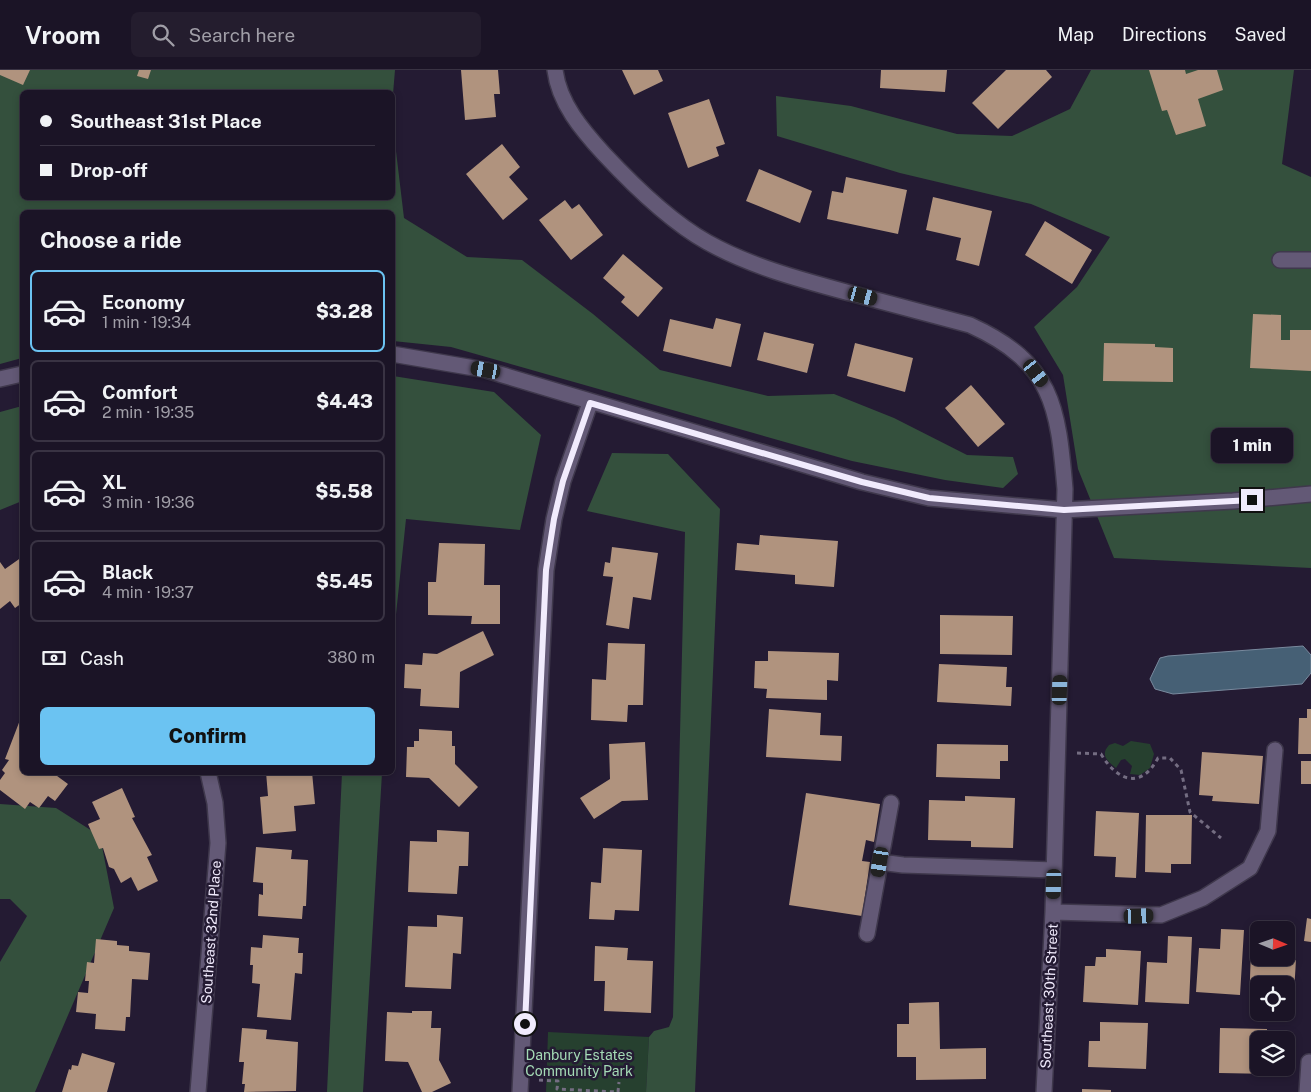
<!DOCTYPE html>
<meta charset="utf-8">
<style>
body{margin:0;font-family:"Public Sans",sans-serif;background:#241d2e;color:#f1f3f6;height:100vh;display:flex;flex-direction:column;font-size:19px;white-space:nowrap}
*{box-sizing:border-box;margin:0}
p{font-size:16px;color:#a09ea7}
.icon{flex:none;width:28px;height:28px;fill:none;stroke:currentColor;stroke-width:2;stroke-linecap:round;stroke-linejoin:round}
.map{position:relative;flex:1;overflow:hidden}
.drawer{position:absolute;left:20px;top:140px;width:375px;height:565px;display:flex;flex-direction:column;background:#1b1426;border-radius:8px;box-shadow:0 2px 8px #0003,0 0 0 1px #393343}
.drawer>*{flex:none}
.banner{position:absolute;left:20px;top:20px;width:375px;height:110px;border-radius:8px;box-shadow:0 2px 8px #0003,0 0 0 1px #393343;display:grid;align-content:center;height:110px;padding:0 20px;background:#1b1426}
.needle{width:32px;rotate:92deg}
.buttons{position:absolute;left:1250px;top:851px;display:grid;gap:10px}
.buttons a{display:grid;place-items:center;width:45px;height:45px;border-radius:8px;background:#1b1426;box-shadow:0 2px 8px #0003,0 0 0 1px #393343;font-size:25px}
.end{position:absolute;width:22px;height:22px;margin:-11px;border:6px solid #f1ebfd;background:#111;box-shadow:0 0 0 2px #111}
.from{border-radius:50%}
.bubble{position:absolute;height:35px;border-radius:8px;background:#1b1426;box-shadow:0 2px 8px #0003,0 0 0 1px #393343;font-size:16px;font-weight:800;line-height:35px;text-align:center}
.car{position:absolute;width:15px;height:30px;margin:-15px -8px;border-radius:6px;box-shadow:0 0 4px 1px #0007;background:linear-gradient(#222 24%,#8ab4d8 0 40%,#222 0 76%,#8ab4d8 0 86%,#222 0)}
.banner b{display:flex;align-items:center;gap:18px;height:48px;font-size:19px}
.banner b+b{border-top:1px solid #393343}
.banner i{width:12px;height:12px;background:#f1f3f6}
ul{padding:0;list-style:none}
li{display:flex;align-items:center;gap:15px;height:82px;margin:0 10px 8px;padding:0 10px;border:2px solid #393343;border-radius:8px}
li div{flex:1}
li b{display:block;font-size:19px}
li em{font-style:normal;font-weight:800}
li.current{border-color:#6bc3f2}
li>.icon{width:45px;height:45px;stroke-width:1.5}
h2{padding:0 20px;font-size:22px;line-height:60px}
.pay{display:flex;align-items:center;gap:12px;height:55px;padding:0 20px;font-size:19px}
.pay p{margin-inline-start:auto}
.cta{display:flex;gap:10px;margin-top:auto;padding:10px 20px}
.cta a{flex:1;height:58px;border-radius:8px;background:#6bc3f2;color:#111;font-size:20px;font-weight:800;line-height:58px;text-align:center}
header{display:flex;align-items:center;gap:30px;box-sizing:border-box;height:70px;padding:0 25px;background:#1b1426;border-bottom:1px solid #393343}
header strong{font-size:24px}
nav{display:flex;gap:28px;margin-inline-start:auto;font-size:18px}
.search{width:350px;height:45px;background:#241d2e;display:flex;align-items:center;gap:12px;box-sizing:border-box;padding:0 18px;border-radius:8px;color:#a09ea7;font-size:19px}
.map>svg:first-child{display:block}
.green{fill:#26402f}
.forest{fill:#34503d}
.water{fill:#466075;stroke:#798a9e}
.building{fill:#b0937e}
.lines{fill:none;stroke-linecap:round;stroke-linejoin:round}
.minor-casing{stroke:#3f384c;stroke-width:18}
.path{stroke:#746d82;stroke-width:3;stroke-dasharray:4 4;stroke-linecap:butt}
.minor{stroke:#635976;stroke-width:15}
.route{stroke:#f1ebfd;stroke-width:6}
.labels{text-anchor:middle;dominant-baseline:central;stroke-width:5;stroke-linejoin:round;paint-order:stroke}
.street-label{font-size:14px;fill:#f1ebfd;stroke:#241b33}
.park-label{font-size:14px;fill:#a4dab5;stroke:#241b33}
</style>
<header>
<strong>Vroom</strong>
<div class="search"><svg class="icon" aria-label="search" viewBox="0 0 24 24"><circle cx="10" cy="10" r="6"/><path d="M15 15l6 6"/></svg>Search here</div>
<nav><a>Map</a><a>Directions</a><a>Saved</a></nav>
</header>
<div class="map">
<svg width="1311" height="1022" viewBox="0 0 1311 1022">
<rect width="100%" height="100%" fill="#241b33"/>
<path class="green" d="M1131,671L1150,674L1154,684L1150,698L1140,705L1130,704L1132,696L1125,689L1121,690L1116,698C1107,691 1100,685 1109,675L1115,673L1123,676Z
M548,962L649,967L646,1022H546Z"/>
<path class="forest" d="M0,0H395L393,24L22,22V128H392L393,56L404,148L467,187L522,190L593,244L660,300L768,326L834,324L894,348L967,385L1013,387L1018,404L1003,418L945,410L852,391L451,277L393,271L392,142H22V288L0,294Z
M1091,0H1294L1282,94L1311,107V498L1114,488L1078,399L1063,305L1034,257L1077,217L1110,167L1031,134L900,103L777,66L776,26L851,36L957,64L1012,66L1070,39Z
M393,306L494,322L541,365L520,460L406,449L393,573Z
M22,336V431L0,440V342Z
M612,383L668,384L720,439L695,1022H646L649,967L654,961L669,957L673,947L685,462L587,441Z
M342,703H382L363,1022H327Z
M0,734L56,738L100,766L114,838L35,1022H0V892L27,846L10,829H0Z"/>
<path class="water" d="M1303,576L1311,585V603L1302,614L1173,624L1155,619L1150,609L1160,588L1168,586Z"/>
<path class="building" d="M0,0H30L23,15L0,5Z
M139,0H151L148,9L137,6Z
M461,0H498L500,24H494L496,47L465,50Z
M622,0H658L663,11L634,25Z
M881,0H947L945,22L880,18Z
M1006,0H1046L1052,7L998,59L972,33Z
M1149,0H1185L1186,4L1198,0H1217L1223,20L1198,29L1206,56L1176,65L1167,40L1162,41Z
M709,29L725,74L716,77L719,86L688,98L668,43Z
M502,74L520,97L509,107L528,129L503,150L466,104Z
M759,99L812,121L800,153L746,131Z
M846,107L907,120L898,164L827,149L832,121L843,123Z
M933,127L992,141L979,196L956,190L961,168L926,160Z
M565,130L572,139L579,134L603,165L571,190L539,150Z
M1045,151L1092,180L1072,214L1025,185Z
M623,184L663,218L638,247L621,232L625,227L603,208Z
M1253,244L1281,245V270H1290V260H1311V301L1250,298Z
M716,248L741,254L731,297L663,281L670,249L713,259Z
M764,262L814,274L807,303L757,290Z
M855,273L913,288L905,322L847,306Z
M1104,273L1155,274V277L1173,278V312L1103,311Z
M971,315L1005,354L978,377L945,338Z
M760,465L838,471L834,517L795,514V505L735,500L737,473L759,475Z
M439,473L485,474L484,515H500V554H471L472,546L428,545V512H436Z
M612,477L658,483L651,530L633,527L629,559L606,555L613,507L603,506L605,492L610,493Z
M22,487V533L15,538L10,531L0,539V492L5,499Z
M940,545L1013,546L1012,585L940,584Z
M483,561L494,585L460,602L459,638L420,636L421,619L404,618L405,594L422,595L423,583L437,584Z
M608,573L645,574L643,635H628L627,652L591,650L592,609L606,610Z
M768,581L839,583L838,611L827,610V630L766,628L767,619L754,618L755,591H768Z
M939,594L1007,597L1006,617H1012L1011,636L937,632Z
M769,639L821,643L820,665L842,666L841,691L766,687Z
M1307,639H1311V684H1298L1299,648H1307Z
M20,650L22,651V702H47L51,705L53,703L68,714L55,731L48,726L39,738L30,732L25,739L0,720V710L5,703L2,700L9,690L5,689Z
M419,659L452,661V676H455V694L478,717L459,737L429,708L406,707L407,677H414V671H419Z
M645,672L648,730L622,731L594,749L580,728L610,709L609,674Z
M937,674L1008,675V691H1000V709L936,707Z
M1202,682L1263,686L1259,734L1212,731L1213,726L1199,725Z
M1301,691H1311V714H1301Z
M266,702H312L315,734L294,736L296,761L263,764L260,727L268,726Z
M122,718L135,747L132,748L152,785L147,787L158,811L138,821L131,807L121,813L114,799L109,797L103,778L99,779L88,754L100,749L92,732Z
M806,723L880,734L874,772L866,770L862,791L870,792L862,846L789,835Z
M965,726L1015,728L1013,778L971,777V771L928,770L929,730L965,731Z
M1096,741L1139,743L1136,808L1115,807L1116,787L1094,786Z
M1146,745H1192L1191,794H1171V803L1145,802Z
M437,760L469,762L468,796H459L457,824L408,822L410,771L437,772Z
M256,777L292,780L291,789L308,790L306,836H303L302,849L258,846L259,824L263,825V813L253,812Z
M603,778L642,780L639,841L615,840L614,850L589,849L591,812L601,813Z
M437,845L463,847L461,884L453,883L451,919L405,917L408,856L437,857Z
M1307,848L1311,849V872L1304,871Z
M1221,859L1244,860L1240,925L1196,922L1199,878L1220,879Z
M263,865L299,868L298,883H303L302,904L295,903L291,950L257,947L260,914L252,913L253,895H250L251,877L262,878Z
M1168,866L1192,867L1189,934L1145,932L1147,892L1167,893Z
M96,869L117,871V875L129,876V881L150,883L148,910L132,909L130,947H126L125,961L95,959L96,944L76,942L78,922L88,923L89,911H85L87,892L94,893Z
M595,876L628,878L627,890L653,891L651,943L604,941L605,911H594Z
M1106,879L1141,881L1138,935L1083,932L1085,896H1095L1096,887H1106Z
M1251,880H1259V888L1296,890L1293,938H1286V915H1259V936H1249Z
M939,932L940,979L986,978V1009L916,1010V987H897V954H909V933Z
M412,941H432L431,958H441L439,990L451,1013L432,1022H422L408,992L385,991L387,942L412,943Z
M1100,952L1148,953L1146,999L1088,997L1089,971H1100Z
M242,958L267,960L266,969L298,972L296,1021L244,1022L245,1014H242L244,992H239Z
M1220,958L1267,959V970H1259V998H1276V1004L1219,1003Z
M82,983L115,993L107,1022H62L69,999L71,1000L72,995L78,996Z
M1082,1019L1111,1020V1022H1082Z"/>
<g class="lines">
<g class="minor-casing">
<path id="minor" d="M555,0C559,33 582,60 604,84C632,114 671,152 707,172C750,196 798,209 846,222C887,233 929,244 970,255C1053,293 1058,336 1065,419L1053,842L1044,1022
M1280,190H1311
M392,284L486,300L862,412L929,428L1064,440L1233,431L1311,424
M0,309L22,304
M880,792L903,795L1054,800
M1053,842L1161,845L1203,828L1250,798L1268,761L1275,680
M867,864L891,733
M198,1022L218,773L215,733L208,702
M520,1022L546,500L554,449L563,411L590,333
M1307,1022L1309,992"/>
</g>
<path class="path" d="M1077,683L1101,684C1117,711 1141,720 1158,688H1170L1181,700L1190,742L1221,768
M539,1010L558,1011L557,1019L617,1022
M618,1022L619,1012"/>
<use href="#minor" class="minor"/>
</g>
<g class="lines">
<path class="route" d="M525,954L546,500L554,449L563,411L590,333L862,412L929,428L1064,440L1252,430"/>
</g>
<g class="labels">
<g class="street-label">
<text transform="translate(211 862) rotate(-86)">Southeast 32nd Place</text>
<text transform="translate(1049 926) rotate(-87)">Southeast 30th Street</text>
</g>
<g class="park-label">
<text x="579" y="985">Danbury Estates<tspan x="579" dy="16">Community Park</tspan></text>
</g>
</g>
</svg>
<div class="buttons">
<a><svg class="needle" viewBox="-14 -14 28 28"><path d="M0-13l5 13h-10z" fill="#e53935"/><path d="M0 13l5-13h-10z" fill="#a09ea7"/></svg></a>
<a><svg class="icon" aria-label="locate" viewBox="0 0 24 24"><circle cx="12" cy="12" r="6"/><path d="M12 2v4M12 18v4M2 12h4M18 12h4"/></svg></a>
<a><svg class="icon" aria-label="layers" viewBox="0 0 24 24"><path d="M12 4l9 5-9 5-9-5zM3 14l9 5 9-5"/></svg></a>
</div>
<i class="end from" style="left:525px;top:954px"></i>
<i class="end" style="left:1252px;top:430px"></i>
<div class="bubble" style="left:1211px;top:358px;width:82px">1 min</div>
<i class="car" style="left:863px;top:226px;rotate:105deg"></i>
<i class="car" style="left:486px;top:300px;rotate:280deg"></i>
<i class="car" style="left:1036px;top:303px;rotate:143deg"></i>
<i class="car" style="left:1060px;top:620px;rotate:2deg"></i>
<i class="car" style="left:880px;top:792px;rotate:190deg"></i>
<i class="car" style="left:1054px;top:814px;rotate:182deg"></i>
<i class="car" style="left:1139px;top:846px;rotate:88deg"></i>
<div class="banner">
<b><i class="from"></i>Southeast 31st Place</b>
<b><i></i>Drop-off</b>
</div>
<section class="drawer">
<h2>Choose a ride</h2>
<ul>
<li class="current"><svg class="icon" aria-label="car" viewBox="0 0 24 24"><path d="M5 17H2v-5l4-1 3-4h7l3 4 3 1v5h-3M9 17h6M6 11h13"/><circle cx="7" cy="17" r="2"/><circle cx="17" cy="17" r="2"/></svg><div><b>Economy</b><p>1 min · 19:34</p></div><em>$3.28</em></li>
<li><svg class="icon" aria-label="car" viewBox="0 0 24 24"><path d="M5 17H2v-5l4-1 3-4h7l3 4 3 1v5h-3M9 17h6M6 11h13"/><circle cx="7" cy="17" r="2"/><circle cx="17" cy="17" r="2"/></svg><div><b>Comfort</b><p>2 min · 19:35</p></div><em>$4.43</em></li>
<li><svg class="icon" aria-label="car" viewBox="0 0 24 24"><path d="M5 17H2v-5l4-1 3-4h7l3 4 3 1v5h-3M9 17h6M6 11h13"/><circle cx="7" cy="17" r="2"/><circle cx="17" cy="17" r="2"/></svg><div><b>XL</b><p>3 min · 19:36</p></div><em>$5.58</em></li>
<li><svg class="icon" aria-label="car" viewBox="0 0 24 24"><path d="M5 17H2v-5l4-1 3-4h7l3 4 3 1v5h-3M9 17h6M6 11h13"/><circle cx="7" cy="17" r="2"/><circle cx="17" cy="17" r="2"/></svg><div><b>Black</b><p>4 min · 19:37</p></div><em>$5.45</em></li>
</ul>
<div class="pay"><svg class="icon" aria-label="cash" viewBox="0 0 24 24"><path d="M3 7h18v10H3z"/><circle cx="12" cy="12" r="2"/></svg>Cash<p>380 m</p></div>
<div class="cta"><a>Confirm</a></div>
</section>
</div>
